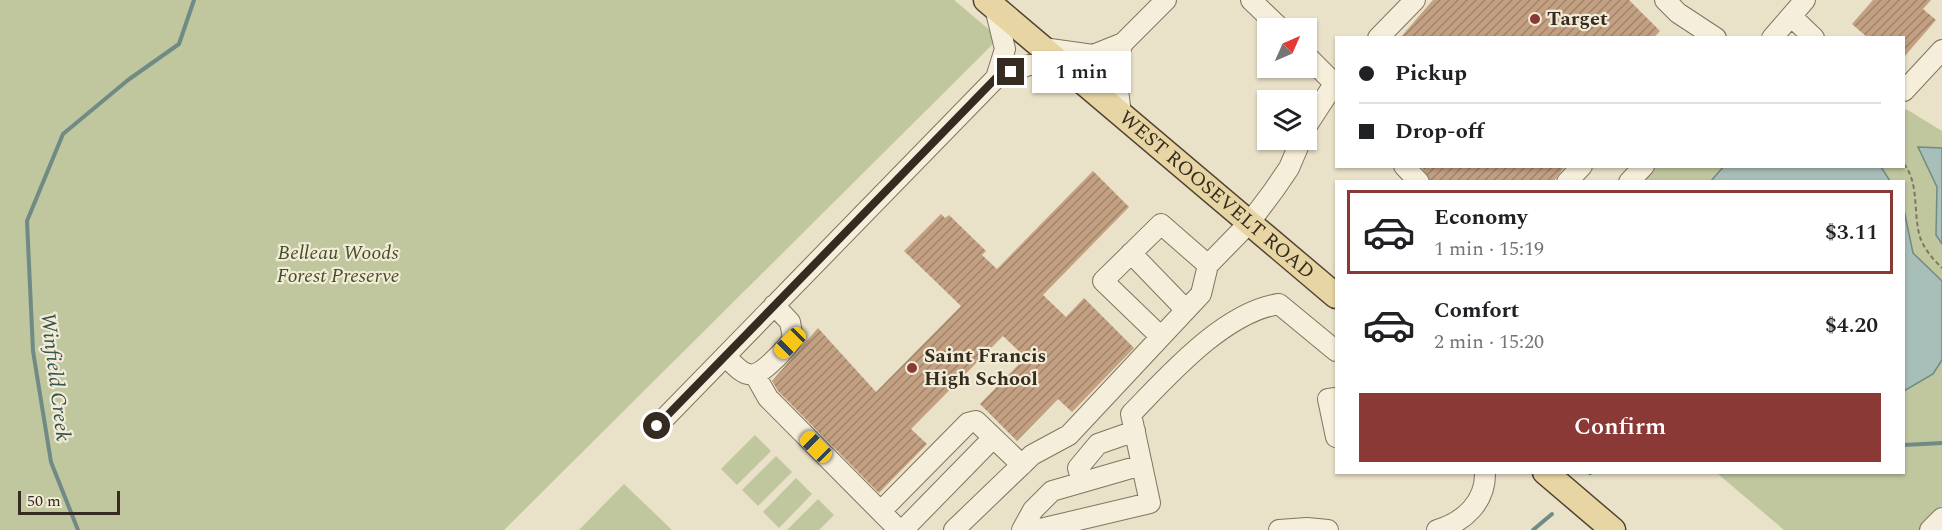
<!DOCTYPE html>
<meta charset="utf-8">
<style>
body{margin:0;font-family:Spectral,serif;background:#f6f6f6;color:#202124;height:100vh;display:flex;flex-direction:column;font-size:22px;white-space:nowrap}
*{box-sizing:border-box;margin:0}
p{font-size:20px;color:#757577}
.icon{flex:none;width:33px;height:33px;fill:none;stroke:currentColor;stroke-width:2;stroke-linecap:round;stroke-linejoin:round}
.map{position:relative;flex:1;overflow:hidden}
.sheet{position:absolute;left:1335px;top:180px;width:570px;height:294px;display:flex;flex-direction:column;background:#fff;border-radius:0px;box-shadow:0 2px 4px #0004}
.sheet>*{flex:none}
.guide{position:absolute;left:1335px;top:36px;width:570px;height:132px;border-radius:0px;box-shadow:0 2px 4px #0004;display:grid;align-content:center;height:132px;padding:0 24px;background:#fff}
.needle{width:39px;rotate:45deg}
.controls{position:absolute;left:1257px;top:18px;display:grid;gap:12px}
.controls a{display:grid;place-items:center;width:60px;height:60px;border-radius:0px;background:#fff;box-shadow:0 2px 4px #0004;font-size:30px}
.scale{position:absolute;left:18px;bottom:15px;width:102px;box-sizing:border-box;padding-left:6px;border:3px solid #352b21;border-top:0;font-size:16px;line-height:21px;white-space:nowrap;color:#352b21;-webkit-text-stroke:4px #f2ebd6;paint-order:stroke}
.end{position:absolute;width:27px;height:27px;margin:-14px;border:8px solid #352b21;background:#fff;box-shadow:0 0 0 3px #fff}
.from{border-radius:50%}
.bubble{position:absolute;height:42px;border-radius:0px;background:#fff;box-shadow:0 2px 4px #0004;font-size:20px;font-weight:600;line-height:42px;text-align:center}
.car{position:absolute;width:18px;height:36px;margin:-18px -9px;border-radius:8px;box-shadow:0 0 4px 2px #0007;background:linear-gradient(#f5c518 24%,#345 0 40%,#f5c518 0 76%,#345 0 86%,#f5c518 0)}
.guide b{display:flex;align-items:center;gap:21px;height:57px;font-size:22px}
.guide b+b{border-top:2px solid #e0e0e0}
.guide i{width:15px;height:15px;background:#202124}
ul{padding:10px 0 0;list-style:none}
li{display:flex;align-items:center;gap:18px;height:84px;margin:0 12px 9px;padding:0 12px;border:3px solid transparent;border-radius:0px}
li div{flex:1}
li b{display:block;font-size:22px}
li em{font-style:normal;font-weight:600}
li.active{border-color:#8b3936}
li>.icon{width:54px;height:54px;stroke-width:1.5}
.action{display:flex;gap:12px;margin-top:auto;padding:12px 24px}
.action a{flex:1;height:69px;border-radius:0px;background:#8b3936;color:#fff;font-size:24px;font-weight:600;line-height:69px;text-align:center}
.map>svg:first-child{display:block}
.park{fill:#c0c69d}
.water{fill:#a8beb8;stroke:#708b85;stroke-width:1.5}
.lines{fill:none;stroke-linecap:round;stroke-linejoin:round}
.stream{stroke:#708b85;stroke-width:4}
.building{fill:url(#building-hatch)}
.minor-casing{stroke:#83745f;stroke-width:22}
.major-casing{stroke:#524232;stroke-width:27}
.path{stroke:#83745f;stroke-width:2;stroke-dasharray:4.5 3;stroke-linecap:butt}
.minor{stroke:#f5eeda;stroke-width:20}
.major{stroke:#e8d5a4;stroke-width:24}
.route{stroke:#352b21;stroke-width:8}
.poi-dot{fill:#8b3936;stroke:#f2ebd6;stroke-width:2}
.labels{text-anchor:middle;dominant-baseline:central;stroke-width:4.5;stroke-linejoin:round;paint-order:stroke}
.poi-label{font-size:20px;font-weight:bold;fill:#352b21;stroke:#f2ebd6;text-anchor:start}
.street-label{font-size:20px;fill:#352b21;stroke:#f2ebd6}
.park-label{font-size:20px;font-style:italic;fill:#444f2a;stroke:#f2ebd6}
.water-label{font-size:21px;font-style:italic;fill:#325352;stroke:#f2ebd6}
</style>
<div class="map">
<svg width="1942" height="530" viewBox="0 0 1942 530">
<defs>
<pattern id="building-hatch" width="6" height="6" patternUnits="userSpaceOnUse" patternTransform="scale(1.5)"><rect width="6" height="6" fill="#c3a082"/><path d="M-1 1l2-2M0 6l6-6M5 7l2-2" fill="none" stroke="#9f836a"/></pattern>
</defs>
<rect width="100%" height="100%" fill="#e9e1c8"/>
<path class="park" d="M0,0H954L999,38L504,530H0Z
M1906,109L1942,131V506L1919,530H1784L1717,473L1904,472V182H1641L1655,167L1904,166V111Z
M755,435L771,451L737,485L721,469Z
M776,456L792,472L758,506L742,490Z
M796,478L812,494L779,528L763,512Z
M624,484L672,530H579Z
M818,499L834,515L819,530H787Z"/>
<path class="water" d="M1918,147L1942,148V244L1936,235L1937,187Z
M1724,166L1881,167L1890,181H1711Z
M1904,210L1913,253L1942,281V360L1933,374L1904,391Z"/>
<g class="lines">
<path class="stream" d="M1904,445L1942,443
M1590,473L1591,472
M78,530L51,462L33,351L27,221L63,134L128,80L179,44L194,0
M1533,530L1552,514"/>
</g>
<path class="building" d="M1433,0H1629L1660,31L1653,38H1400Z
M1873,0H1931L1923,9L1936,20L1904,57V38H1868L1852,24Z
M1421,166H1565L1553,182H1431Z
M1093,171L1129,207L1043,295L1066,317L1084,298L1134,348L1072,412L1058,399L1017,441L980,404L1021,362L1017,358L1021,353L1003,336L911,429L927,444L879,493L778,391L772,381L818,328L876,392L961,306L904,251L941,214L945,218L949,215L986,251L982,255L997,269Z"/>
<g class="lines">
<g class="minor-casing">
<path id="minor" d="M1251,0L1280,28
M1665,0L1678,13L1716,38
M995,8L1005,49L996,78L1029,65H1063
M1791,16L1814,38
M1378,38L1415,0
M1772,38L1805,0
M1123,43L1166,0
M1043,48L1093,55L1123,43L1115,66L1121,114
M1306,55L1335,84
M1904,91L1942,50
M1306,127L1336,81
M1404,166L1419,182
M1567,182L1582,166
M1629,182L1644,166
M1131,253L1186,310
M1160,336L1103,281L1161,224L1208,265
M725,356C745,376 751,383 774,360C781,353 788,347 793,338L790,322L774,305
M755,375L768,398L899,530
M1336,398L1328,399L1336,437
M657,426L996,78
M1082,482L1078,468L1098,444L1135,431
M881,511L968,423L976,421L1022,465
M903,530L993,438
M954,530L1032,455L1069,435L1201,294L1208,265L1250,222L1274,190L1289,168L1301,140
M1022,530L1033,510L1052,491L1142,465
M1036,530L1150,503L1131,414C1168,376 1224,312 1279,304L1336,351
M1279,530L1307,528L1328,530
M1437,530C1464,522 1486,502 1485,472
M1930,530L1942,518"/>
</g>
<g class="major-casing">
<g id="major">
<path id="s1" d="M986,0L1336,296"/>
<path d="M1545,472L1613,530"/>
</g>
</g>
<path class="path" d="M1904,164C1918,182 1914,207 1918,228C1920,245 1931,257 1942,268"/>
<use href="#minor" class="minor"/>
<use href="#major" class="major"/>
</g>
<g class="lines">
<path class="route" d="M657,426L996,78L1011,72"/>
</g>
<g class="poi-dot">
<circle cx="1535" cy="19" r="6"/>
<circle cx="912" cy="368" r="6"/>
</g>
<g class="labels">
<g class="poi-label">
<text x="1547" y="19">Target</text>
<text x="924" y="356">Saint Francis<tspan x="924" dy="23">High School</tspan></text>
</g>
<g class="street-label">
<text stroke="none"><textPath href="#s1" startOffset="302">WEST ROOSEVELT ROAD</textPath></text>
</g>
<g class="park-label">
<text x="338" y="253">Belleau Woods<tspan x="338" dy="23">Forest Preserve</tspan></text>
</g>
<g class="water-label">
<text transform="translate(55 377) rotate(83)">Winfield Creek</text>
</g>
</g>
</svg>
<div class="controls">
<a><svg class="needle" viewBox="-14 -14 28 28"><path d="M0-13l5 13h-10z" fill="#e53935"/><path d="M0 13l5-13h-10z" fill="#757577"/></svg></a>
<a><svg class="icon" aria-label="layers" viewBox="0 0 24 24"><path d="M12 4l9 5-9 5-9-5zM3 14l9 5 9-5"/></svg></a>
</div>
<div class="scale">50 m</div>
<i class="end from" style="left:657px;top:426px"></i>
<i class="end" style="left:1011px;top:72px"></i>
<div class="bubble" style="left:1032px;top:51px;width:99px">1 min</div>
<i class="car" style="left:790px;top:343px;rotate:225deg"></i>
<i class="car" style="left:816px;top:447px;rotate:315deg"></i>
<div class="guide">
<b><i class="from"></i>Pickup</b>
<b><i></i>Drop-off</b>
</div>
<section class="sheet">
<ul>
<li class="active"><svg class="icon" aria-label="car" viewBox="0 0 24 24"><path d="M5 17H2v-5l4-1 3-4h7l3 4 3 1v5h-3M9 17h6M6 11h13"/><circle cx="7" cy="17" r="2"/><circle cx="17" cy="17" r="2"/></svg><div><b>Economy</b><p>1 min · 15:19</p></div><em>$3.11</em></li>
<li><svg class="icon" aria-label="car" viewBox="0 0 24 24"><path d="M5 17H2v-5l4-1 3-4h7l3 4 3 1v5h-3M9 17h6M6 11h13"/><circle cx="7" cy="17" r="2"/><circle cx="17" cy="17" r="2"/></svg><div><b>Comfort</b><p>2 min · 15:20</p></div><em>$4.20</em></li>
</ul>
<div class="action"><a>Confirm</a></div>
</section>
</div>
